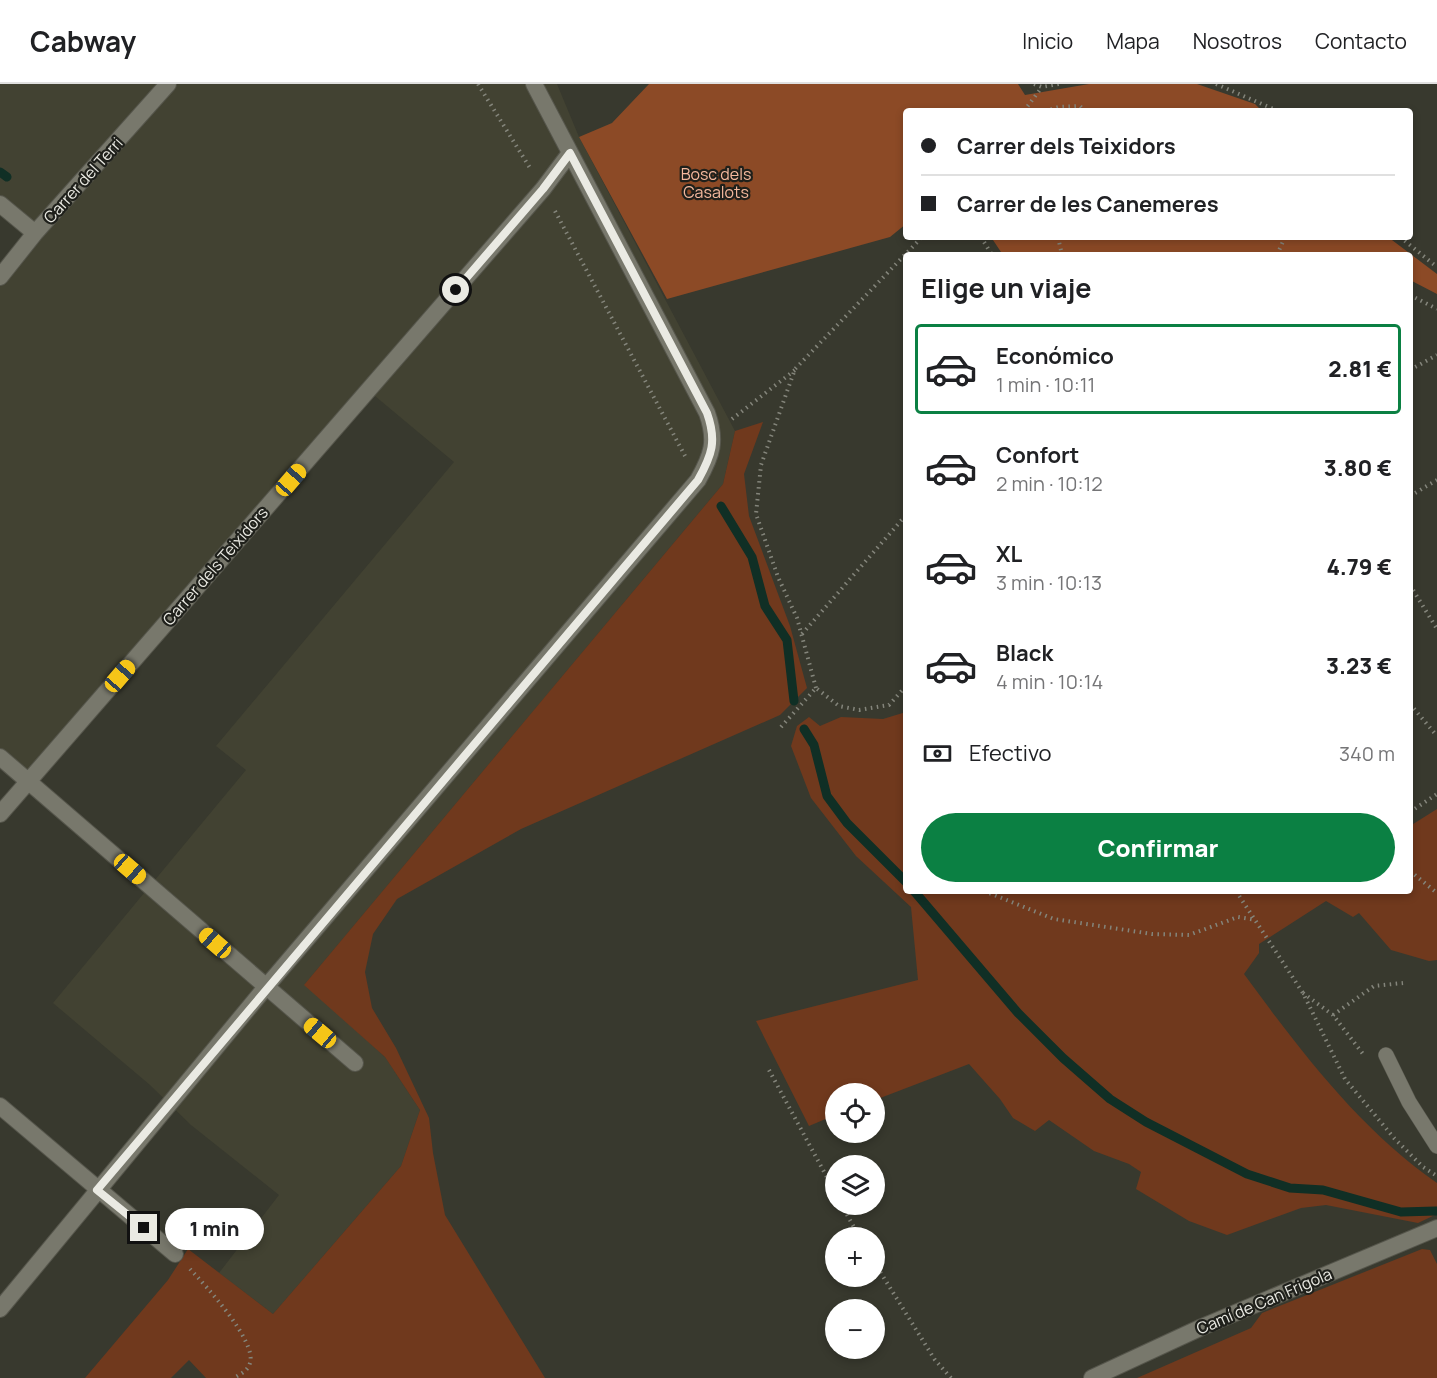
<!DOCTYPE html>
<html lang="es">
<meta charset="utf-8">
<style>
body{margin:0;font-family:Manrope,sans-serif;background:#f6f6f6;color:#202124;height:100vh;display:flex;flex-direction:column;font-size:22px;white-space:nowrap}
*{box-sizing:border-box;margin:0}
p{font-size:20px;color:#757577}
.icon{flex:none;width:33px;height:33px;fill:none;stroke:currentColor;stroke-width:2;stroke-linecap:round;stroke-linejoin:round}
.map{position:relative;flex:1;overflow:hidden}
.drawer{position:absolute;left:903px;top:168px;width:510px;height:642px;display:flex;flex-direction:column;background:#fff;border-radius:6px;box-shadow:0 3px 9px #0003}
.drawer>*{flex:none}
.guide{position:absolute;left:903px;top:24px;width:510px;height:132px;border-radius:6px;box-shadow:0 3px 9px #0003;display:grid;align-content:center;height:132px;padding:0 18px;background:#fff}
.tools{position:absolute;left:825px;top:999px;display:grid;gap:12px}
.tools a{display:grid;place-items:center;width:60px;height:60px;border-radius:50%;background:#fff;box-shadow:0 3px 9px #0003;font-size:30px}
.end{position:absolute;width:27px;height:27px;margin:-14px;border:8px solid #eaeae3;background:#111;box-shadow:0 0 0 3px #111}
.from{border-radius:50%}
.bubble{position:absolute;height:42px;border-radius:21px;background:#fff;box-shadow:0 3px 9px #0003;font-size:20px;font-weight:800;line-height:42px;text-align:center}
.car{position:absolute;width:18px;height:36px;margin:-18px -9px;border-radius:8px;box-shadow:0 0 4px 2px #0007;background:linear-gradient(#f5c518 24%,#345 0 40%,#f5c518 0 76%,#345 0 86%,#f5c518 0)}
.guide b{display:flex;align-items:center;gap:21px;height:57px;font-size:22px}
.guide b+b{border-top:2px solid #e0e0e0}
.guide i{width:15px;height:15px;background:#202124}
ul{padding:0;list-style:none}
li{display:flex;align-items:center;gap:18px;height:90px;margin:0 12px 9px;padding:0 6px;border:3px solid transparent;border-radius:6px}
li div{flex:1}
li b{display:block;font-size:22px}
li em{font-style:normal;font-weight:800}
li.selected{border-color:#0b8043}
li>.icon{width:54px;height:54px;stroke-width:1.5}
h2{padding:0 18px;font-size:27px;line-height:72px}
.pay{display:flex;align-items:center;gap:15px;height:66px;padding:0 18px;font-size:22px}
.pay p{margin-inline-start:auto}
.button{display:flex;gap:12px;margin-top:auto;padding:12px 18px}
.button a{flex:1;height:69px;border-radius:36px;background:#0b8043;color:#fff;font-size:24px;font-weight:800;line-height:69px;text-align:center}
header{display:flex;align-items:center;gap:36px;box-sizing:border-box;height:84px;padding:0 30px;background:#fff;border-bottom:2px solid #e0e0e0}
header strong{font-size:28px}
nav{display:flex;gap:33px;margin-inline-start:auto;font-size:21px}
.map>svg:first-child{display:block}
.built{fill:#424232}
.green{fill:#70391d}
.forest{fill:#8c4a26}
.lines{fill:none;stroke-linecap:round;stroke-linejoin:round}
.stream{stroke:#102f25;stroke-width:9}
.service-casing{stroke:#55554b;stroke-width:16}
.minor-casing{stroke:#55554b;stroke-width:18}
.path{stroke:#84857b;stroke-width:4;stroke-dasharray:1.5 4.5;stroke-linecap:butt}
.service{stroke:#78786c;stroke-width:15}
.minor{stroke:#78786c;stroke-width:16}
.route{stroke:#eaeae3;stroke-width:8}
.labels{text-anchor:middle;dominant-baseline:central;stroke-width:4.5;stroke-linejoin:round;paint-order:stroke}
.park-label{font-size:16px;fill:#f5b99d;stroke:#1f201b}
.street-label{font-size:16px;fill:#eaeae3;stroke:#1f201b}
</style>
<header>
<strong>Cabway</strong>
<nav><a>Inicio</a><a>Mapa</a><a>Nosotros</a><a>Contacto</a></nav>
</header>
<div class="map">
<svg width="1437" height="1294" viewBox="0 0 1437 1294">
<rect width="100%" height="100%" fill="#38392e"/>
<path class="built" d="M0,0H557L579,53L735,347L723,400L305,900L385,973L420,1026L401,1082L273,1230L219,1189L279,1111L191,1041L150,1001L53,919L246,686L216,662L454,378L369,307L28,697L0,673V193L35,149L0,120Z"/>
<path class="green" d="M763,338L744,390L749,432L790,542L807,604L780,631L521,745L397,815L373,850L365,888L372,924L396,964L429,1034L433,1069L445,1131L545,1294H206L189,1276L171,1294H85L168,1196L188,1165L273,1230L401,1082L420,1026L385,973L304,901L723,400L735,347Z
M906,628V807H1410V742L1437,725V876L1429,877L1391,866L1359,829L1353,833L1326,817L1259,860V869L1244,890C1299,965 1359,1045 1437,1099V1130L1418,1139L1326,1121L1301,1124L1227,1151L1189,1137L1136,1105L1141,1088L1129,1080L1094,1067L1049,1036L1035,1047L1013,1034L1000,1015L969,980L875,1016L874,1010H836L835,1031L809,1042L756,937L918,896L911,823L856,772L811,714L791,662L797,642L809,633L820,642L841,633L883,635Z
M1422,1165L1430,1166L1437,1180V1294H1137L1251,1244L1262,1229Z"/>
<path class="forest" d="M649,0H1018L1025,11L1089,0H1197L1255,20L1262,27H906V140L890,153L667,215L579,53L612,39Z
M991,153H1388L1437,190V210L1410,196V171H1003Z"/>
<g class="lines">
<path class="stream" d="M0,88L7,93
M721,422L752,473L765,522L787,556L794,617
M804,645L814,661L827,712L847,739L906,798
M914,807L1018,929L1063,974L1110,1015L1146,1038L1247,1090L1290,1104L1323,1106L1401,1128L1436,1127"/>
<g class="service-casing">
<path id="service" d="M1386,971L1409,1018L1437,1062"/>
</g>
<g class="minor-casing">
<path id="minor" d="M0,120L35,149
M0,193L35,149L168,0
M0,673L355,979
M0,730L543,105L570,69
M0,1022L175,1170
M0,1225L266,903L698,396C712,371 717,357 707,329L534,0
M1092,1294L1202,1243L1437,1144"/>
</g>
<path class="path" d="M478,0L530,84
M1034,0L1042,3L1059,0
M1216,0L1278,27
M1024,27L1042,3
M1045,27L1059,23L1080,22L1085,27
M555,127L685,372
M981,153L992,171
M1058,153L1062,171
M1400,153L1437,183
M1277,171L1285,153
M1410,211L1437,225
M1410,286L1437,271
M732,335L795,286
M1410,412L1437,396
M1410,501L1437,545
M802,550L906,431
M816,604L797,534L778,493L756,430L761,381L795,285L922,153
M1410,620L1437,652
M781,643L816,604L839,622L859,626L889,621L906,602
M1410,728L1437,710
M1410,787L1437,809
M984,807L1054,835L1152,850L1189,851L1238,833L1256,836
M1236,807L1303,909L1345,995L1394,1054L1423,1083L1437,1092
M1303,909L1333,931L1363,970
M1333,931L1374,902L1403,899
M769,986L836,1110
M841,1120L860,1154
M874,1178L935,1276L951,1294
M190,1185C205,1201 257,1257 250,1279C248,1287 240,1290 234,1294"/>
<use href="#service" class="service"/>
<use href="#minor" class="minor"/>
</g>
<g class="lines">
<path class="route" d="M144,1144L97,1106L698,396C712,371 717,357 707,329L570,69L543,105L456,206"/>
</g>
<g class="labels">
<g class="park-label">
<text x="716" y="90">Bosc dels<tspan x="716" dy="18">Casalots</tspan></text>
</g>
<g class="street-label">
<text transform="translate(83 96) rotate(-48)">Carrer del Terri</text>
<text transform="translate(215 482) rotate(-49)">Carrer dels Teixidors</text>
<text transform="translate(1264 1217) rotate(-23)">Camí de Can Frigola</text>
</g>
</g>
</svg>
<div class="tools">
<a><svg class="icon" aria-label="locate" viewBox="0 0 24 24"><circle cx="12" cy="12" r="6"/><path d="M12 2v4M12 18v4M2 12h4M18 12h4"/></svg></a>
<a><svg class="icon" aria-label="layers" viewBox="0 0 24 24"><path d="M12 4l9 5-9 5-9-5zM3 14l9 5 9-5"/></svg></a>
<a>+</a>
<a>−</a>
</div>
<i class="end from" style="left:456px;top:206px"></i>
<i class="end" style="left:144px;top:1144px"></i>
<div class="bubble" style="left:165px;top:1124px;width:99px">1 min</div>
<i class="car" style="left:291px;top:396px;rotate:41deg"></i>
<i class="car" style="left:120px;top:592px;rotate:41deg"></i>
<i class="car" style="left:130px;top:785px;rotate:131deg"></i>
<i class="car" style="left:215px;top:859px;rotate:311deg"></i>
<i class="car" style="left:320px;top:949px;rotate:310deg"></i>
<div class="guide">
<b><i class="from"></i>Carrer dels Teixidors</b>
<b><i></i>Carrer de les Canemeres</b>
</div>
<section class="drawer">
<h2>Elige un viaje</h2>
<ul>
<li class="selected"><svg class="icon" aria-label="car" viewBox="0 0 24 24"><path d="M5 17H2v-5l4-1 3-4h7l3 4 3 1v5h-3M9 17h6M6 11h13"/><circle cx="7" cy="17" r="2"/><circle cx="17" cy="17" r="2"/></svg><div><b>Económico</b><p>1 min · 10:11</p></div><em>2.81 €</em></li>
<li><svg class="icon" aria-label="car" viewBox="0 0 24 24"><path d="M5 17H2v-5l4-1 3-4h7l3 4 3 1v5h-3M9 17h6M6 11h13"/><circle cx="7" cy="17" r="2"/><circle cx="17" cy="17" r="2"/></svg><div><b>Confort</b><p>2 min · 10:12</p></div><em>3.80 €</em></li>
<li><svg class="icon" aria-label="car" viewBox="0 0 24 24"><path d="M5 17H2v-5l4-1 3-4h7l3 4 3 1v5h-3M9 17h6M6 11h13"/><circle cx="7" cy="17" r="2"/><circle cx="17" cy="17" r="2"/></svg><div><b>XL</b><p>3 min · 10:13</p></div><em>4.79 €</em></li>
<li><svg class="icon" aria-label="car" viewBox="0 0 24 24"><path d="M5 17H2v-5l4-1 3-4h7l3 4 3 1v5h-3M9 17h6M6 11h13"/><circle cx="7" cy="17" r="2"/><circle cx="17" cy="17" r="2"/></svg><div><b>Black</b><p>4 min · 10:14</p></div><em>3.23 €</em></li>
</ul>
<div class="pay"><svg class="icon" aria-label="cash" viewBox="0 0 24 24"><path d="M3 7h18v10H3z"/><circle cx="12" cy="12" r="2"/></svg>Efectivo<p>340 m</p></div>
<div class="button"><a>Confirmar</a></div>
</section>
</div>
